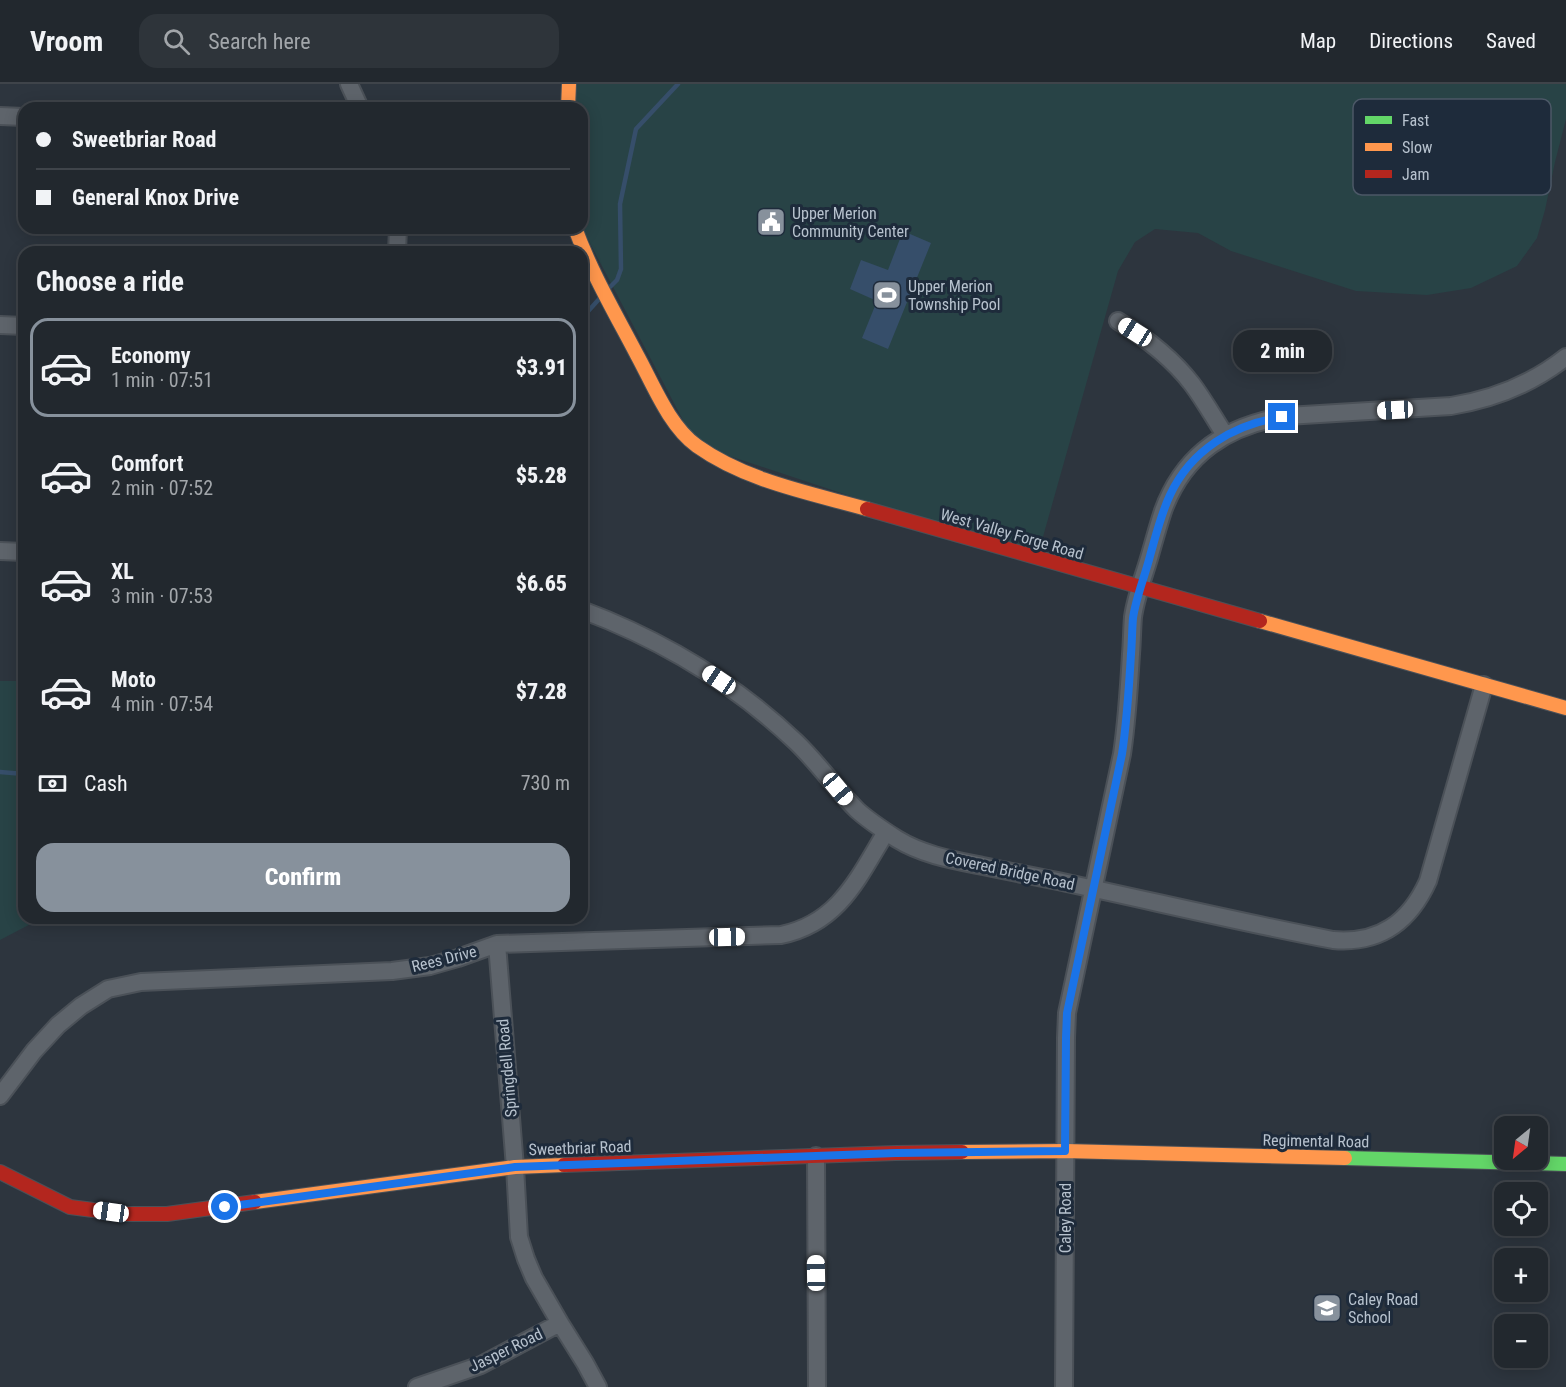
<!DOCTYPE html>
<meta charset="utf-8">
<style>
body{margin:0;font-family:"Roboto Condensed",sans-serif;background:#2e343a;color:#f1f3f6;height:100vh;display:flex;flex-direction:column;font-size:22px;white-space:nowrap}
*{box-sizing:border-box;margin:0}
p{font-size:20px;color:#a2a6aa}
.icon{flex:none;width:33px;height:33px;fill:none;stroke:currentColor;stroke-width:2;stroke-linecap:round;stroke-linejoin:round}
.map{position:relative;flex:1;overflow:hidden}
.sheet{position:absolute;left:18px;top:162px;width:570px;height:678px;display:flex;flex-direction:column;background:#22282e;border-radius:18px;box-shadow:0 3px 15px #0003,0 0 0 2px #3f444a}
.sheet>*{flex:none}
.guide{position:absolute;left:18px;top:18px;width:570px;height:132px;border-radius:18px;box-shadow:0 3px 15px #0003,0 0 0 2px #3f444a;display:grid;align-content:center;height:132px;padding:0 18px;background:#22282e}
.needle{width:39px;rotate:209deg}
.fabs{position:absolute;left:1494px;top:1032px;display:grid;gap:12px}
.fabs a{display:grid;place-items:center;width:54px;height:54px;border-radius:12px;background:#22282e;box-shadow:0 3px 15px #0003,0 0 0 2px #3f444a;font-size:30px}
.end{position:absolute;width:27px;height:27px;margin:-14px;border:8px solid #1a73e8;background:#fff;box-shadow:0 0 0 3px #fff}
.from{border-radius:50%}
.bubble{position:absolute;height:42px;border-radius:18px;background:#22282e;box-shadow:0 3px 15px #0003,0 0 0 2px #3f444a;font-size:20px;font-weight:800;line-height:42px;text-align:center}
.car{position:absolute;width:18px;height:36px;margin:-18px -9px;border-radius:8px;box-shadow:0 0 4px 2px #0007;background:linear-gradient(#fff 24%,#345 0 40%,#fff 0 76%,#345 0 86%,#fff 0)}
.guide b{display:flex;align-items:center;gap:21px;height:57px;font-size:22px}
.guide b+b{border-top:2px solid #3f444a}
.guide i{width:15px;height:15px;background:#f1f3f6}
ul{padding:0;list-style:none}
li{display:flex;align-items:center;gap:18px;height:99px;margin:0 12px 9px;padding:0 6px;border:3px solid transparent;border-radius:18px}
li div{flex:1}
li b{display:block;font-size:22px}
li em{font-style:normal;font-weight:800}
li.selected{border-color:#87919c}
li>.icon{width:54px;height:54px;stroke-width:1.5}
h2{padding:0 18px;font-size:27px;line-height:72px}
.pay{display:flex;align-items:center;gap:15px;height:66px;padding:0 18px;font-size:22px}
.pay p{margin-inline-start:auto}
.button{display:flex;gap:12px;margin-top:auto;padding:12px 18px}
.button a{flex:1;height:69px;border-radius:18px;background:#87919c;color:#fff;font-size:24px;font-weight:800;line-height:69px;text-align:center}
header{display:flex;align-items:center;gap:36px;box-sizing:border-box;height:84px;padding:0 30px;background:#22282e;border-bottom:2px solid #3f444a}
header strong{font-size:28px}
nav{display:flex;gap:33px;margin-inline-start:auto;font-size:21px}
.search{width:420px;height:54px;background:#2e343a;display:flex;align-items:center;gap:15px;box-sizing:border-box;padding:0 21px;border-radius:18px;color:#a2a6aa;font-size:22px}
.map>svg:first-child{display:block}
.green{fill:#284346}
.water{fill:#364e6a}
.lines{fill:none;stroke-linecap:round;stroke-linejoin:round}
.stream{stroke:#364e6a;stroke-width:4.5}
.street-casing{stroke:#4b5158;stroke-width:20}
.fast-casing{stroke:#4b5158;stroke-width:16}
.slow-casing{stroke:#4b5158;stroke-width:16}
.jam-casing{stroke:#4b5158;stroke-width:16}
.street{stroke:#5e646b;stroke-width:16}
.fast{stroke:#63d668;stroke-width:14}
.slow{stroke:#ff974d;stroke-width:14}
.jam{stroke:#b3261e;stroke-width:14}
.route{stroke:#1a73e8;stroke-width:8}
.labels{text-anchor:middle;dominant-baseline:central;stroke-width:6;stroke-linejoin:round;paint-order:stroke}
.poi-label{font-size:16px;fill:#b7c2ce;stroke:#1e2b3b;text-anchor:start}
.street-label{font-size:16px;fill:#b7c2ce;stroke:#1e2b3b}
.key{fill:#1e2b3b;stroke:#4c5867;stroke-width:1.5}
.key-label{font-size:16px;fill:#b7c2ce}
</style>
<header>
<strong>Vroom</strong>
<div class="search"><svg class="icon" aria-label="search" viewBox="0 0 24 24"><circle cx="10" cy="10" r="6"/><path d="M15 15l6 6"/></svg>Search here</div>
<nav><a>Map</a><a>Directions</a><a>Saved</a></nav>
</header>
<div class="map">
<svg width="1566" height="1303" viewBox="0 0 1566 1303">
<rect width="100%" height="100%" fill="#2d353e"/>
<path class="green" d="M569,0H1566V35L1555,78L1545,126L1537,154L1517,182L1471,204L1427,211L1356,207L1231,167L1198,149L1155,145L1135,158L1118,187L1037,474L696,361L582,144V24H568Z
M0,597H24V834H42L0,856Z"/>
<path class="water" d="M903,147L931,159L888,265L862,254L877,217L850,205L861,176L888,186Z"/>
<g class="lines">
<path class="stream" d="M610,203L617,196L621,185L620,120L636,45L678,0
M582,234L600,214
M0,688L24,690"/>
<g class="street-casing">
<path id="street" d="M349,0L360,24
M0,32L24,33
M397,168L398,144
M1118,237C1146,254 1172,274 1192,300C1204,316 1214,334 1225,351
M0,241L24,242
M0,467L24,468
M582,526C662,556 734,599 796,658C818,679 835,704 857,726C869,737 883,746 897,755C923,771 953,776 983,782C1011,788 1039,793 1067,799C1156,818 1244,839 1333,856C1379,860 1409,839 1428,797L1484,601
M497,860L515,1083L519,1153L526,1175L534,1194L560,1239L585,1279L598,1303
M0,1012L34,967L58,941L81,922L108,905L141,898L392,887L430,882L458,874L497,860L781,851C839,839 858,794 886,748
M816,1072L817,1303
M417,1303L481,1281L560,1239
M1064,1303L1066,954L1067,929L1122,670C1127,637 1129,604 1131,570C1132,558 1132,545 1133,533C1136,512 1144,492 1150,471C1154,457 1158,442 1163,427C1184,369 1228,341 1287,332L1451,322C1494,315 1532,300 1566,273"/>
</g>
<g class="fast-casing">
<path id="fast" d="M1345,1074L1566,1080"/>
</g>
<g class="slow-casing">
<path id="slow" d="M568,24L569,0
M575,144C591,188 615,229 637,271C653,300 669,342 697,362C746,397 810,409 867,425
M1260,537L1566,624
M962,1068L1065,1067L1345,1074
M255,1118L515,1083L564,1081"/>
</g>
<g class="jam-casing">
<path id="jam" d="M867,425L1260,537
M564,1081L896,1069L962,1068
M0,1088L70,1123L124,1130H167L255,1118"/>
</g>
<use href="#street" class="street"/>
<use href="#fast" class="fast"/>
<use href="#slow" class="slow"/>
<use href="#jam" class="jam"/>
</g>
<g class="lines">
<path class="route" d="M225,1123L515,1083L896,1069L1065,1067L1066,954L1067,929L1122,670C1127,637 1129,604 1131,570C1132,558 1132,546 1133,534C1136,513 1145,492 1150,472C1156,451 1161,430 1170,411C1191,366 1234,340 1282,333"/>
</g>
<defs>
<g id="civic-square" transform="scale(1.5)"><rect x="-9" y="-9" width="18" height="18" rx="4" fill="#87919c" stroke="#1e2b3b"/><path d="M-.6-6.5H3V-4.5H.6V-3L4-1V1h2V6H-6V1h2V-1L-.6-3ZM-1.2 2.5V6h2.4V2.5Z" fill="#fff"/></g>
<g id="stadium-square" transform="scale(1.5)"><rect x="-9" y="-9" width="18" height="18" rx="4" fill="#87919c" stroke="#1e2b3b"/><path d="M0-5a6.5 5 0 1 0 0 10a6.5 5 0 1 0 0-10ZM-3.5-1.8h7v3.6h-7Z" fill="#fff"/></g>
<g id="school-square" transform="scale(1.5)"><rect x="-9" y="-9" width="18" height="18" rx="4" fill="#87919c" stroke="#1e2b3b"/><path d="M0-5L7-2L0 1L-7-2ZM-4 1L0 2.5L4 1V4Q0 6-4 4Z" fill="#fff"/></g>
</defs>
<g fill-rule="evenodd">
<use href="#civic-square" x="771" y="138"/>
<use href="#stadium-square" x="887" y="211"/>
<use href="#school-square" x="1327" y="1224"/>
</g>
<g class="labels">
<g class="poi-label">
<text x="792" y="129">Upper Merion<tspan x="792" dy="18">Community Center</tspan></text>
<text x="908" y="202">Upper Merion<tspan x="908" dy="18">Township Pool</tspan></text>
<text x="1348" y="1215">Caley Road<tspan x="1348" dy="18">School</tspan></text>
</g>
<g class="street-label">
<text transform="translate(1012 450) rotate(16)">West Valley Forge Road</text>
<text transform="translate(1010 787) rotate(12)">Covered Bridge Road</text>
<text transform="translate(444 875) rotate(-14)">Rees Drive</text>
<text transform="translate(507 984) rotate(-95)">Springdell Road</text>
<text transform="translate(1316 1057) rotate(1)">Regimental Road</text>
<text transform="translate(580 1064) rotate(-2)">Sweetbriar Road</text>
<text transform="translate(1065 1134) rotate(-90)">Caley Road</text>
<text transform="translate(506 1266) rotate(-26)">Jasper Road</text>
</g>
</g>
<rect x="1353" y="15" width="198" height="96" rx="9" class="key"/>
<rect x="1365" y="32" width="27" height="8" fill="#63d668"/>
<rect x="1365" y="59" width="27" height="8" fill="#ff974d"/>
<rect x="1365" y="86" width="27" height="8" fill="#b3261e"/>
<g class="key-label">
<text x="1402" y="42">Fast</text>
<text x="1402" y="69">Slow</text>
<text x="1402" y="96">Jam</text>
</g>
</svg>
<div class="fabs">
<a><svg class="needle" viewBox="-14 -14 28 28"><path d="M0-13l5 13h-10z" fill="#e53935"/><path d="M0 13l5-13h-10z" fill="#a2a6aa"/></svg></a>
<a><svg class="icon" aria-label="locate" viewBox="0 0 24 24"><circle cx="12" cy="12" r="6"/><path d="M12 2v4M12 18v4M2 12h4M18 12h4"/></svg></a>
<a>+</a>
<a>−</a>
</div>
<i class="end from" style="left:225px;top:1123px"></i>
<i class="end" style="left:1282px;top:333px"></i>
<div class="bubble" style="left:1233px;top:246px;width:99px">2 min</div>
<i class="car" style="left:1135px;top:248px;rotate:302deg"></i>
<i class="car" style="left:1395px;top:326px;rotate:267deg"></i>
<i class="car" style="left:719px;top:596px;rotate:304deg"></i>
<i class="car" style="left:838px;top:705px;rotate:140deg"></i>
<i class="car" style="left:727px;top:853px;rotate:89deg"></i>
<i class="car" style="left:111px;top:1128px;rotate:278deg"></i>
<i class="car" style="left:816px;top:1189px;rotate:359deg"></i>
<div class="guide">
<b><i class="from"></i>Sweetbriar Road</b>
<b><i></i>General Knox Drive</b>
</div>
<section class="sheet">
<h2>Choose a ride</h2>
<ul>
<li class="selected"><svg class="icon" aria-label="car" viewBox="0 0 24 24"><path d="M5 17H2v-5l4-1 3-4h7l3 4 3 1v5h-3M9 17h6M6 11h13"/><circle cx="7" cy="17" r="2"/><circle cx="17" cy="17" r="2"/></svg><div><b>Economy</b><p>1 min · 07:51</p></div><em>$3.91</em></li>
<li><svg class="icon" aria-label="car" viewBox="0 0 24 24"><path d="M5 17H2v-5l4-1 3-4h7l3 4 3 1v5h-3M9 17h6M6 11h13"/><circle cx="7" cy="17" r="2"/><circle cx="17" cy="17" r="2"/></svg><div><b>Comfort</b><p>2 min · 07:52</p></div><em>$5.28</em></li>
<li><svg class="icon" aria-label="car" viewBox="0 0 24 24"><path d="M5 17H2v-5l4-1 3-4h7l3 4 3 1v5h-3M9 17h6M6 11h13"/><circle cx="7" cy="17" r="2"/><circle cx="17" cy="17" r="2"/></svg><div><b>XL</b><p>3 min · 07:53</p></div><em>$6.65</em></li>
<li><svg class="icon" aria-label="car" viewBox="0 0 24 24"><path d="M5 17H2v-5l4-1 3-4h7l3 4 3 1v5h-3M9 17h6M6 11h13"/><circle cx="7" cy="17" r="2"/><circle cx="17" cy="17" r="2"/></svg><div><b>Moto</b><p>4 min · 07:54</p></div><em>$7.28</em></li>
</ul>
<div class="pay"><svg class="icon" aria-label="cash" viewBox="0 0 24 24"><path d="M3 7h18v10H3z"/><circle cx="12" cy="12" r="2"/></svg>Cash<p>730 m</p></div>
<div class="button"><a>Confirm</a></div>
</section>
</div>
